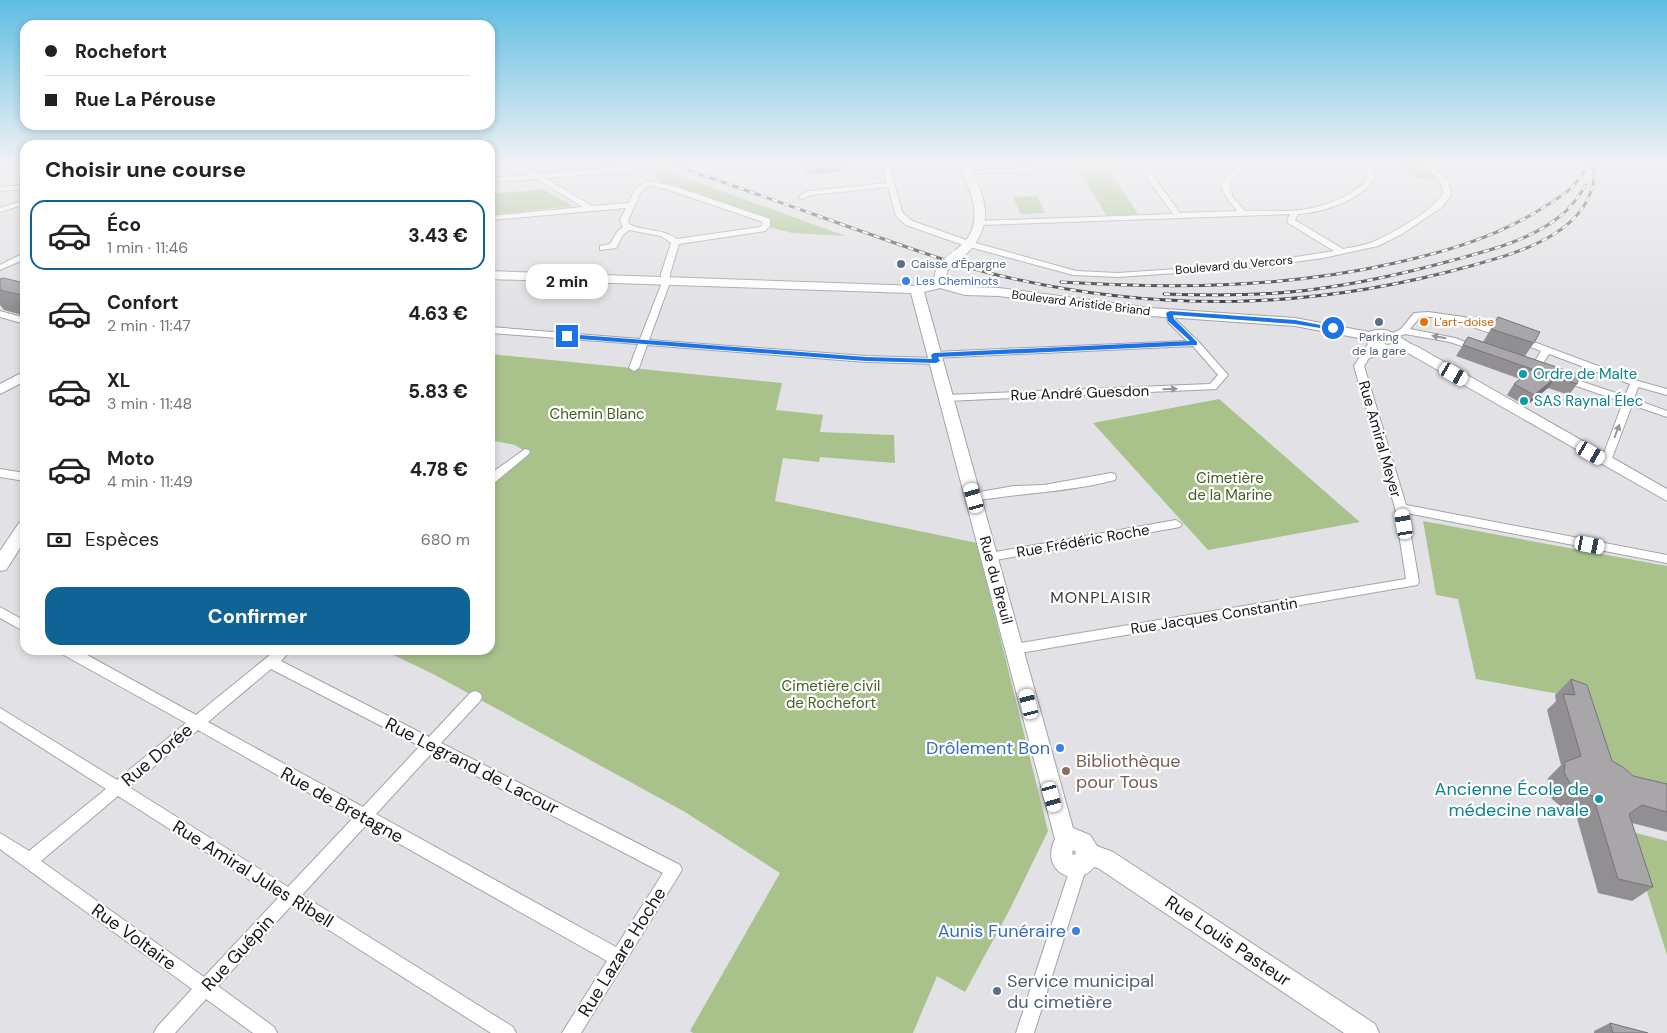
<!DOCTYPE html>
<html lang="fr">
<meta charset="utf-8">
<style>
body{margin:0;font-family:"DM Sans",sans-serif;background:#f2f2f2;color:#222;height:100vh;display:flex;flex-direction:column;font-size:19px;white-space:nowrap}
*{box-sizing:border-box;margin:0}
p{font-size:16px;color:#767676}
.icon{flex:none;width:28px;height:28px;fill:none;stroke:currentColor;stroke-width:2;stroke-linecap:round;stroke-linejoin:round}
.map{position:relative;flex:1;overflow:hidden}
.details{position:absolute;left:20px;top:140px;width:475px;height:515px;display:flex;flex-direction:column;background:#fff;border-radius:15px;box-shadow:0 2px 8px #0003}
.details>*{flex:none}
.banner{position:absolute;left:20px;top:20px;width:475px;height:110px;border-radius:15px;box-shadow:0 2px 8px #0003;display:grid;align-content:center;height:110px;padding:0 25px;background:#fff}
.end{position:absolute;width:22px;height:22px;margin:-11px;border:6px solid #1a73e8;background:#fff;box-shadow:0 0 0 2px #fff}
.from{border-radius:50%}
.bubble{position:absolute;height:35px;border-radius:15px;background:#fff;box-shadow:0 2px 8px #0003;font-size:16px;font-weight:800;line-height:35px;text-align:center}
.car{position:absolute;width:15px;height:30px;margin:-15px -8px;border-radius:6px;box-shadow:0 0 4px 1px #0007;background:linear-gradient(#fff 24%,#345 0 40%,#fff 0 76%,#345 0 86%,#fff 0)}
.banner b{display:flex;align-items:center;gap:18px;height:48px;font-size:19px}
.banner b+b{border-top:1px solid #e0e0e0}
.banner i{width:12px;height:12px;background:#222}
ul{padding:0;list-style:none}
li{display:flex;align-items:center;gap:15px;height:70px;margin:0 10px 8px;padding:0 15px;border:2px solid transparent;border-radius:15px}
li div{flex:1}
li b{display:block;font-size:19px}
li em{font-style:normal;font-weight:800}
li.current{border-color:#106495}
li>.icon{width:45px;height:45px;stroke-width:1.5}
h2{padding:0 25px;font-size:22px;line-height:60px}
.pay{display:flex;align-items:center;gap:12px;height:55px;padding:0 25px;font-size:19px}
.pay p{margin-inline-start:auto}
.action{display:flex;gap:10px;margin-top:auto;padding:10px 25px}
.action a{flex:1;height:58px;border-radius:15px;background:#106495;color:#fff;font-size:20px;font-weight:800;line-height:58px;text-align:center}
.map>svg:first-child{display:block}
.green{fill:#a9c28b}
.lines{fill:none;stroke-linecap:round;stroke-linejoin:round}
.street-casing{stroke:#a4a4a8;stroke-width:2}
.secondary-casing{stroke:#a4a4a8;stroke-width:2}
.street{fill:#fff;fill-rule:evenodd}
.secondary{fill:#fff;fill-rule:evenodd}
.rail-casing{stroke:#3e3e3f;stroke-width:3}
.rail{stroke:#fff;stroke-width:2;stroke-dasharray:6;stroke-linecap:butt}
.secondary-bridge-casing{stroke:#a4a4a8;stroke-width:12;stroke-linecap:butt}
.secondary-bridge{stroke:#fff;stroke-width:11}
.wall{fill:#918f92}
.shaded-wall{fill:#767477}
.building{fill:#a9a6aa;stroke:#767477}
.oneway{fill:#969697}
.route{fill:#1a73e8}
.service-dot{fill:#5c6f8a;stroke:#fff;stroke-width:2}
.shop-dot{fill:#3f7fe0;stroke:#fff;stroke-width:2}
.food-dot{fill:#e8710a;stroke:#fff;stroke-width:2}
.culture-dot{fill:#0f9aa8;stroke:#fff;stroke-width:2}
.education-dot{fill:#8d6e63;stroke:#fff;stroke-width:2}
.labels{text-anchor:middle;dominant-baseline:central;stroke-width:4.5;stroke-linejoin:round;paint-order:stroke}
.far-service-label{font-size:12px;fill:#4e5e75;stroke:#fff;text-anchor:start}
.far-street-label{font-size:12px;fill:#161617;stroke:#fff}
.far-shop-label{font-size:12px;fill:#366cbe;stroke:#fff;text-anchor:start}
.far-food-label{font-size:12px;fill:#c56008;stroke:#fff;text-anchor:start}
.culture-label{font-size:15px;fill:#0d838f;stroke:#fff;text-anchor:start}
.street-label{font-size:15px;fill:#161617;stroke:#fff}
.park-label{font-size:15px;fill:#465e20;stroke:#fff}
.neighbourhood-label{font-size:16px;letter-spacing:1px;fill:#3a3a3d;stroke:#fff}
.near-shop-label{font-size:18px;fill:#366cbe;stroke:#fff;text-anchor:end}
.near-street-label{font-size:18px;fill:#161617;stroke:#fff}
.near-education-label{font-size:18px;fill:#785e54;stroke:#fff;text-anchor:start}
.near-culture-label{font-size:18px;fill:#0d838f;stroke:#fff;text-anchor:end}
.near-service-label{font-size:18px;fill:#4e5e75;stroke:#fff;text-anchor:start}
</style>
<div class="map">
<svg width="1667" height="1033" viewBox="0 0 1667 1033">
<rect width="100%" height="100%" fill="#e2e2e6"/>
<path class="green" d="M1399,164H1421L1439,179L1415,178Z
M1108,169L1138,214L1107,216L1080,173L1081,170Z
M663,170L846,236L792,233L766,226V221L659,184L654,173Z
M543,189L573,206L490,215V194Z
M1037,196L1045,213L1021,214L1013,197Z
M490,354L782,383L776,410L823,415L820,432L894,435L895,463L820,457L819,462L783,458L775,501L977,543L1048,831L1010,909L965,992L937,976L913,1033H693L690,1031L780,873L685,812L435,675L383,650H490V485L528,453L515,445L490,440Z
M1219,399L1354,517L1360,522L1208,550L1093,423Z
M1423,521L1667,566V794L1618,782L1587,699L1476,679L1458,599L1436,595Z
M1628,831L1667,841V955Z"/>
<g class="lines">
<g class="street-casing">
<path id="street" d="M513,164H521L538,174L658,164L647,170L545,178L592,206L629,203L635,189L648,181L674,186L770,219V226L765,231L679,244L670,274L669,285L649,340L866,356L936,358L941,361L936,364L866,362L647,345L639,368L634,371L629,368L638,344L490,333V327L640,339L661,285V274L671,243L661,236L629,230L623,235L616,248L600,250V246L610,244L617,232L623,227L620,220L626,208L490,220V216L583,207L536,179L490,182V178L529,175ZM649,185L669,190L763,222L762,225L760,227L677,239C662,228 644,232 629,224L628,220L641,192Z
M882,164H889L902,212L912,221L972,242L1076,271L1118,273L1250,264L1334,251L1288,223L1287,221L1290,214L981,225L977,223L978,221L1173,214L1139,167L967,174L965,173V171L1100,164H1158L1146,166L1180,213L1237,211L1227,198L1221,187C1224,175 1237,164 1249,164L1232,179L1229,187L1233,197L1245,211C1266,210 1291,213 1312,208C1330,204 1360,193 1368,176L1363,164H1370L1376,176C1365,199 1322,213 1298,214L1295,220L1343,249C1352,247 1363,246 1373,242C1386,237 1444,205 1443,191C1442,179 1430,173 1423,164H1430L1448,181L1451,192L1450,197L1442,207L1402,234L1378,246L1323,258L1250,268L1118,277L1073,275L966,246L906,225L896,216L888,187L811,195L802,199L798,197L809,191L887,183Z
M25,185V189L0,191V187Z
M25,200V204L0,212V208Z
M22,254H25V259L0,270V265Z
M1170,310L1174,313L1175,319L1198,341L1228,375L1216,389L946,401L941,398L946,395L1210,384L1218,375L1193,346L934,358L929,355L934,352L1187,341L1168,322L1166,313Z
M0,311L25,318V324L0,317Z
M1428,312L1464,317L1508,334L1503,337C1474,329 1450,315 1420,317L1410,329L1455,338L1481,348L1476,351L1450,342L1405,334L1392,339L1387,336L1401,329L1414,313Z
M1518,336L1638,381L1667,389V395L1638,387L1634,399L1667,411V417L1632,405L1611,461L1610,463H1602L1601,461L1623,402L1559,380L1557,378L1562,375L1625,396L1630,384L1549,354L1538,371H1532L1530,369L1541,351L1515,341V337Z
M1373,340L1378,343L1373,351L1391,346L1396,349L1394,351L1369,358L1364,366L1406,505L1667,555V563L1407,513L1419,582L1417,585L1015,654L1010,653L1009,649L1010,645L1015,644L1406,579L1395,508L1354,366L1370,341Z
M525,449L529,450L530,452L529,454L494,483L490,484V474Z
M0,469L25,473V481L0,477Z
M1111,473L1115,474L1116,477L1115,480C1069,492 1021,493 974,501L968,497L974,493L1014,486L1044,485Z
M1176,520L1182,524L1180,527L990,561L986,560L984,557L986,554L990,553Z
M0,607L25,621V632L0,618Z
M61,650H78L196,715L276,650H291L281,661L429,737L470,693L475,691L480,693L482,697L480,701L441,743L680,865L682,870L581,1033H562L607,961L366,825L302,895L513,1027L516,1033H491L291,906L218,986L274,1027L277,1033H253L206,999L175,1033H154L157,1027L192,989L0,849V833L29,851L106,789L0,721V708L117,780L186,723L62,654ZM271,669L420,746L363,807L208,722ZM198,730L353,818L288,887L129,787ZM432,753L663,873L616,947L376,814ZM118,796L278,898L204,977L41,861Z
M1075,857L1080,860L1084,875L1034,1033H1016L1068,875L1067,865L1070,860Z"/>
</g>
<g class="secondary-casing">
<path id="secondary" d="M959,164H969C982,193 995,216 974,245C970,251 963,258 956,259L950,256C956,249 964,244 969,236C983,213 968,186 959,164Z
M947,260L953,264L947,271L946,282L966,287L999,288L1151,308L1295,318L1369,332C1392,324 1399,340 1418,347L1667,489V501L1408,353C1391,346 1380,361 1364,339L1295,326L1151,316L999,296L965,295L940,288L924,292L1073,828L1090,835L1097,846L1113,852L1375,1024L1379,1033H1344L1098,868L1094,867C1077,889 1039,872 1055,839L911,293L490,279V271L919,286L934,282C935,272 936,263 947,260ZM1379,337L1387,339L1393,344L1387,345L1377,338ZM1073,850L1076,852L1075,855L1072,854Z
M25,371V381L0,394V384Z
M25,521V540L6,570L0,571V551L19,523Z"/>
</g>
<use href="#street" class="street"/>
<use href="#secondary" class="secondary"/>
<g class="rail-casing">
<path id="rail" d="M670,164C732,185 793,207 855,229C901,245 946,262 993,274C1157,314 1313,310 1474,265C1517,253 1582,235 1593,184C1594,178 1594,170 1594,164
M1061,282C1174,289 1285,288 1395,263C1444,252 1493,238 1536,212C1557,199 1579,188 1587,164
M1164,294C1215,296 1266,296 1316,289C1361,283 1406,273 1450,261C1487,251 1529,241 1559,217C1571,208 1578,197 1586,185"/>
</g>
<use href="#rail" class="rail"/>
<g class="secondary-bridge-casing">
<path id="secondary-bridge" d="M947,264L956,256"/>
</g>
<use href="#secondary-bridge" class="secondary-bridge"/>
</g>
<path class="wall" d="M803,164H842V171L815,174H806L803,167Z
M0,279L25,283V316L4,310L0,305Z
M1498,317L1534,343L1525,356L1577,384L1569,395L1548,388L1526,406L1507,395L1514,384L1520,379L1456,356L1468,337L1483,342Z
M1571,679L1612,761L1633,776L1667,784V832L1632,823L1653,887L1632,901L1598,893L1575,811L1560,806L1552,799L1547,788L1548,778L1561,765L1547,710L1556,701L1555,695Z
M1610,1023L1648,1033H1594V1031Z"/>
<path class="shaded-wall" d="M815,164H842V171L815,174Z
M1556,377L1548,388L1526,406L1534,395Z"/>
<path class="building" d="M3,278L25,283V296L0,290V279Z
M1498,317L1540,332L1534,343L1491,329Z
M1468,337L1580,375L1577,384L1556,377L1534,395L1514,384L1532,369L1463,345Z
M1571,679L1587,685L1612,761L1623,767L1633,776L1667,784V812L1642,805L1629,814L1653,887L1618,879L1593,796L1578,791L1570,783L1564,773L1565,762L1581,756L1563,694L1575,695Z
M1610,1023L1648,1033H1613Z"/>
<defs><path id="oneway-solid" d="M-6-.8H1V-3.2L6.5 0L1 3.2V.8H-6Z" transform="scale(1.25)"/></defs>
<g class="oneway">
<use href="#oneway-solid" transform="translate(1439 337) rotate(-170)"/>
<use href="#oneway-solid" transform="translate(1170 389) rotate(-2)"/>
<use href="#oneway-solid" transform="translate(1617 431) rotate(-69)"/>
</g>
<linearGradient id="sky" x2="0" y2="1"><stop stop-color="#5fbee4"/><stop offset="0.53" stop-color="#f2f2f4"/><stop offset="1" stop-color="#f2f2f4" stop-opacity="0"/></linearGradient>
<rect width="1667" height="309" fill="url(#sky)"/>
<path class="route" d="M1170,311L1295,320L1336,328L1333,330L1295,324L1173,315L1174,319L1197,342V345L938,357L940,361L936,363L866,361L567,338L563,336L567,334L866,357L932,359L931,355L934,353L1190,341L1168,321L1166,313Z"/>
<g class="service-dot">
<circle cx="901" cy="264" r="5"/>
<circle cx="1379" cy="322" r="5"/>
<circle cx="997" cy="991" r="5"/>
</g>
<g class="shop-dot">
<circle cx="906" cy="281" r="5"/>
<circle cx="1060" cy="748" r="5"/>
<circle cx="1076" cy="931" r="5"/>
</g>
<circle class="food-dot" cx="1424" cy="322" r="5"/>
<g class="culture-dot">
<circle cx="1523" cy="374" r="5"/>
<circle cx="1524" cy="401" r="5"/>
<circle cx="1599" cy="799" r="5"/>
</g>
<circle class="education-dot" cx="1066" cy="771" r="5"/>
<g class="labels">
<g class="far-service-label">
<text x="911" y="264">Caisse d'Épargne</text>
<text x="1379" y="337" text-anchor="middle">Parking<tspan x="1379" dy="14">de la gare</tspan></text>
</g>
<g class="far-street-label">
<text transform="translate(1234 265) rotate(-5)">Boulevard du Vercors</text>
<text transform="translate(1081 303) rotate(7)">Boulevard Aristide Briand</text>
</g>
<g class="far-shop-label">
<text x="916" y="281">Les Cheminots</text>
</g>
<g class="far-food-label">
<text x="1434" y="322">L'art-doise</text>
</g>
<g class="culture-label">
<text x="1533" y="374">Ordre de Malte</text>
<text x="1534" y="401">SAS Raynal Élec</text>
</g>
<g class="street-label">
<text transform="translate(1080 393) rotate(-2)">Rue André Guesdon</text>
<text transform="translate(1380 439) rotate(74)">Rue Amiral Meyer</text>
<text transform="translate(1083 541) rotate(-10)">Rue Frédéric Roche</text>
<text transform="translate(996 580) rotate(75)">Rue du Breuil</text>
<text transform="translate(1214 616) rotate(-9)">Rue Jacques Constantin</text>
</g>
<g class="park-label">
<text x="597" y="414">Chemin Blanc</text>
<text x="1230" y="478">Cimetière<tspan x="1230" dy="17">de la Marine</tspan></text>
<text x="831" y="686">Cimetière civil<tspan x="831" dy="17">de Rochefort</tspan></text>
</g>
<g class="neighbourhood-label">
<text x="1101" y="597">MONPLAISIR</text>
</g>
<g class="near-shop-label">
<text x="1050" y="748">Drôlement Bon</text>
<text x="1066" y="931">Aunis Funéraire</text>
</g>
<g class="near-street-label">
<text transform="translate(157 755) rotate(-40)">Rue Dorée</text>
<text transform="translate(472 766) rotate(27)">Rue Legrand de Lacour</text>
<text transform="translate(342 805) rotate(29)">Rue de Bretagne</text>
<text transform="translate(253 874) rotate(32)">Rue Amiral Jules Ribell</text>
<text transform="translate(134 937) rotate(36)">Rue Voltaire</text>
<text transform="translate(1228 941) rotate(34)">Rue Louis Pasteur</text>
<text transform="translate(622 952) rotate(-58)">Rue Lazare Hoche</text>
<text transform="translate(238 953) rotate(-47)">Rue Guépin</text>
</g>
<g class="near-education-label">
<text x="1076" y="761">Bibliothèque<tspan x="1076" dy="21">pour Tous</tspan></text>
</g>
<g class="near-culture-label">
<text x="1589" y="789">Ancienne École de<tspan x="1589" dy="21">médecine navale</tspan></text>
</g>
<g class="near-service-label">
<text x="1007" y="981">Service municipal<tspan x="1007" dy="21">du cimetière</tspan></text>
</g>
</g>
</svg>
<i class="end from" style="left:1333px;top:328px"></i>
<i class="end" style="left:567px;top:336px"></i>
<div class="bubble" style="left:526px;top:264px;width:82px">2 min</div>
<i class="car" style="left:1454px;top:374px;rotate:120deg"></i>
<i class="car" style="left:1591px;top:453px;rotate:120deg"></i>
<i class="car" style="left:974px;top:498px;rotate:344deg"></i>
<i class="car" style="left:1404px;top:524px;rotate:350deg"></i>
<i class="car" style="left:1590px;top:545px;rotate:101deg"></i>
<i class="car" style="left:1029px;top:704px;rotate:346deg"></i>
<i class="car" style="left:1052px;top:797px;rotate:164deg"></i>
<div class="banner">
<b><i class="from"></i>Rochefort</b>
<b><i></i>Rue La Pérouse</b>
</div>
<section class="details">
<h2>Choisir une course</h2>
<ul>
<li class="current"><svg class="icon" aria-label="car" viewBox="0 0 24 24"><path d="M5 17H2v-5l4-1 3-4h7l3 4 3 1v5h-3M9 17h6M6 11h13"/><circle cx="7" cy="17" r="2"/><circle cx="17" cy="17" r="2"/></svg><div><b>Éco</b><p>1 min · 11:46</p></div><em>3.43 €</em></li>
<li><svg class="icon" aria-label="car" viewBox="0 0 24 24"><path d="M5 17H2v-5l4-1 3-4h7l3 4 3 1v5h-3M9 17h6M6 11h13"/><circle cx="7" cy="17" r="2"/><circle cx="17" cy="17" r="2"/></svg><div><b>Confort</b><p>2 min · 11:47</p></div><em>4.63 €</em></li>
<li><svg class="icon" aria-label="car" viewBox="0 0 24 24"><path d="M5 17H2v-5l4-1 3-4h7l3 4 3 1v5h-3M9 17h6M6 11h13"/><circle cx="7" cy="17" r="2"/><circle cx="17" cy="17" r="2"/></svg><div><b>XL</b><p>3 min · 11:48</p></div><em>5.83 €</em></li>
<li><svg class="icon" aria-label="car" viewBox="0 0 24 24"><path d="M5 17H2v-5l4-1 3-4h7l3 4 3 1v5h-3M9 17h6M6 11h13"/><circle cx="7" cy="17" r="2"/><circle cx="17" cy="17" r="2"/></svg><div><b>Moto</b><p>4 min · 11:49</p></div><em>4.78 €</em></li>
</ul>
<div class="pay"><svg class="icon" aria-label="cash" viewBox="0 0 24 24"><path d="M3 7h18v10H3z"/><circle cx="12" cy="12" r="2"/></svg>Espèces<p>680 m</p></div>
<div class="action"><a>Confirmer</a></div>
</section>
</div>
